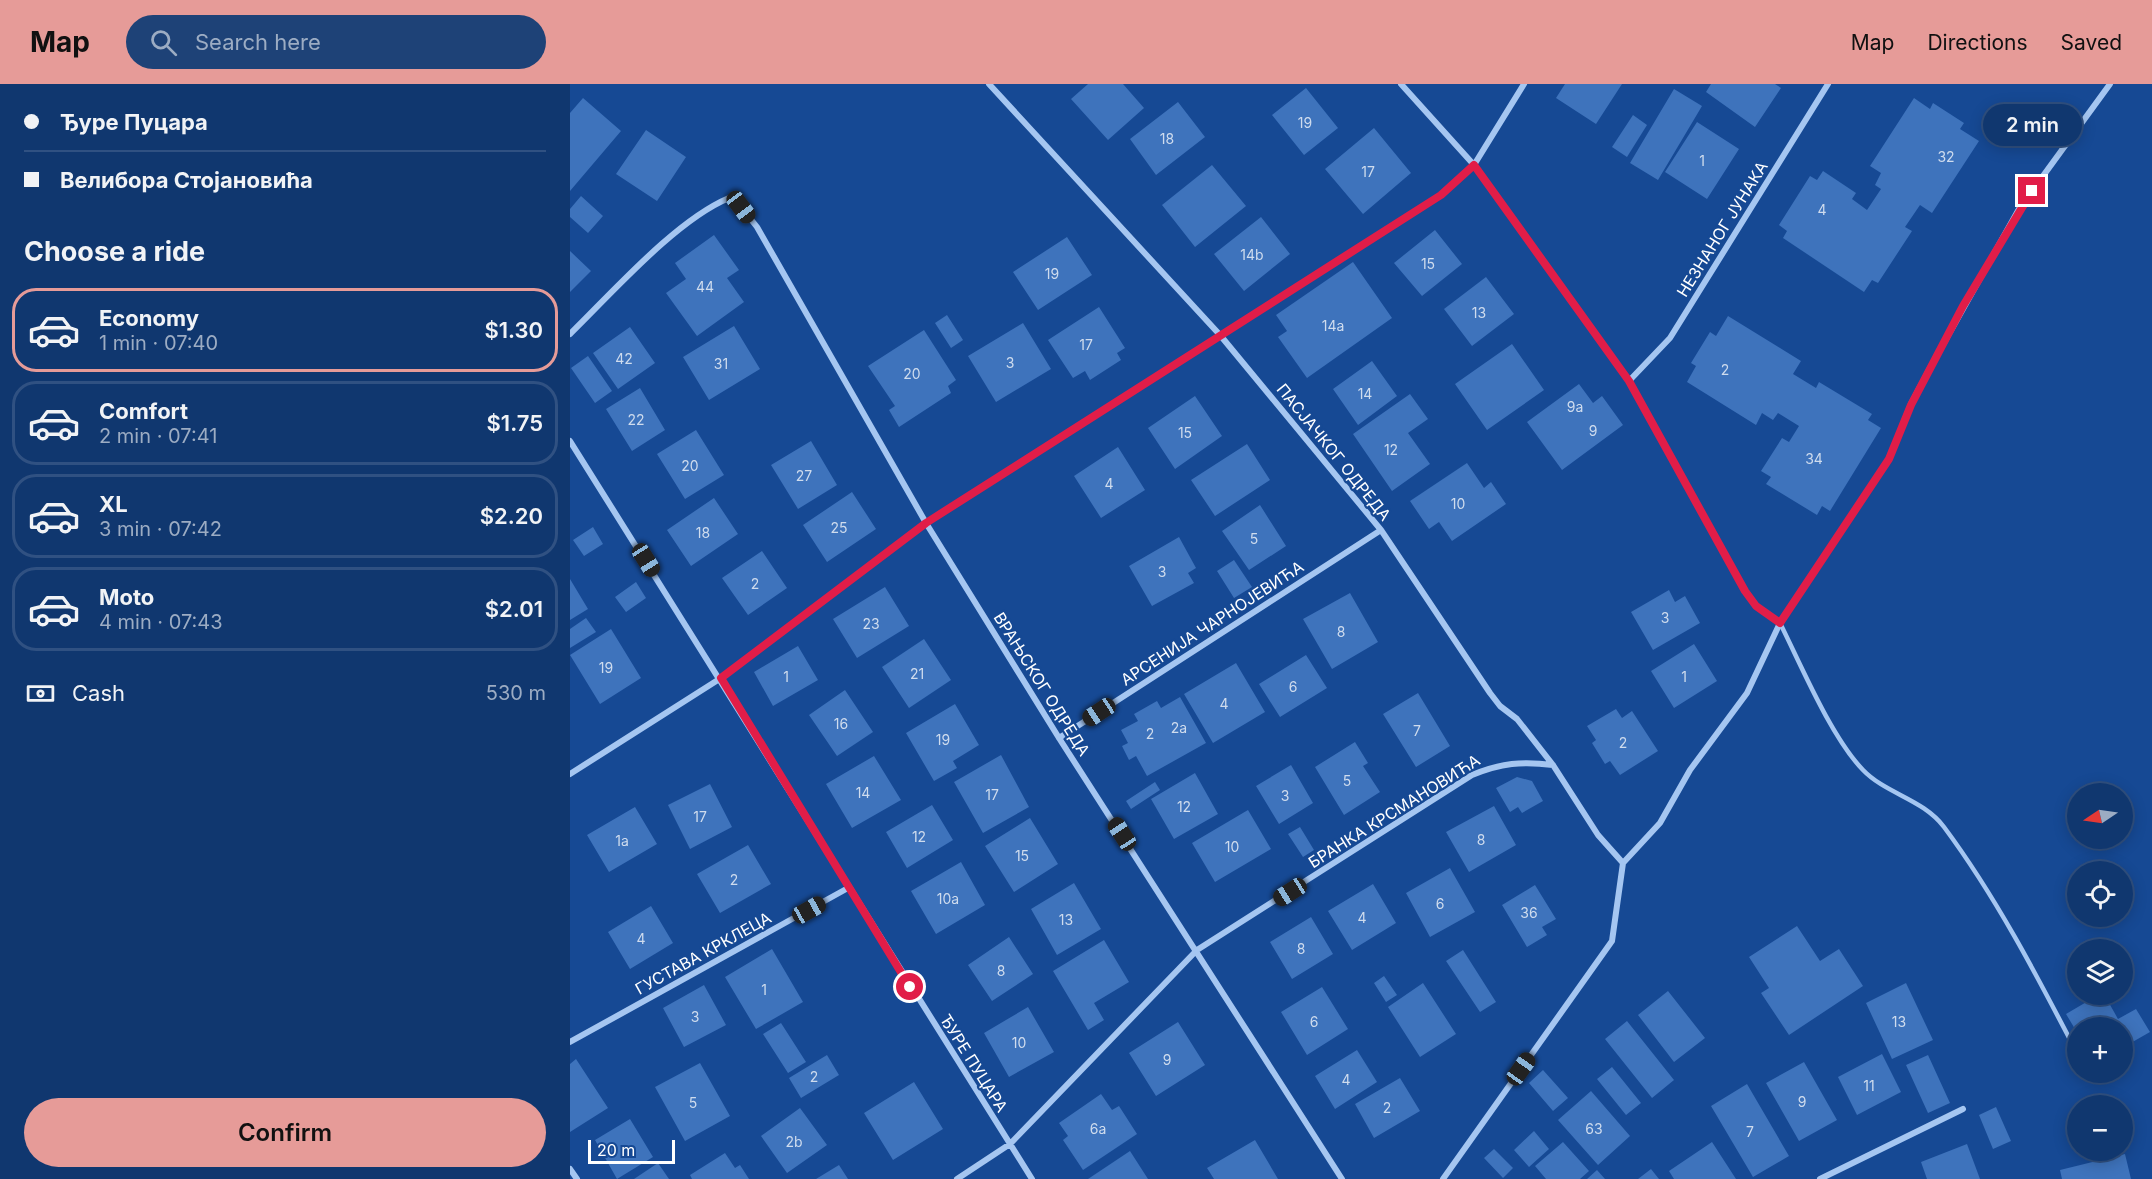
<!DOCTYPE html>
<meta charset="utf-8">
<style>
body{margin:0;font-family:Inter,sans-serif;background:#1e4277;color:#f1f3f6;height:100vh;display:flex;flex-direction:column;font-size:22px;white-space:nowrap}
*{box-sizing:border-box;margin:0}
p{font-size:20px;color:#9cacc3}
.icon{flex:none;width:33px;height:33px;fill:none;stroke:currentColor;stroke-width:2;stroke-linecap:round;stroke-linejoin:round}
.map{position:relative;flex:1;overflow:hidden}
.side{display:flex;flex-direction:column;background:#10376f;width:570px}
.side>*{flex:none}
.hud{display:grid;align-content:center;height:132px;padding:0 24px;background:#10376f}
.needle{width:39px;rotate:257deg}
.fabs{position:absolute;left:1497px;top:699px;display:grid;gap:12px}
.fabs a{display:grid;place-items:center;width:66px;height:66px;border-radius:50%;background:#10376f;box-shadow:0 3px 15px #0003,0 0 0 2px #305182;font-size:30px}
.scale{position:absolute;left:18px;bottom:15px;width:87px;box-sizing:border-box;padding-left:6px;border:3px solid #fff;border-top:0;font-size:16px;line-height:21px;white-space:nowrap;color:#fff;-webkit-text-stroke:4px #164994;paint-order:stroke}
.end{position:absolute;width:27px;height:27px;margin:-14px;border:8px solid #e11d48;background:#fff;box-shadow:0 0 0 3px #fff}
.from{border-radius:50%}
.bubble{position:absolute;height:42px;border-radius:21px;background:#10376f;box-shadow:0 3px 15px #0003,0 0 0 2px #305182;font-size:20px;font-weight:600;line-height:42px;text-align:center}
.car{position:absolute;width:18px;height:36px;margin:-18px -9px;border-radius:8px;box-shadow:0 0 4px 2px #0007;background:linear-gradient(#222 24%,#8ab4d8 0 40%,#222 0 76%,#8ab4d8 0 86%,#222 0)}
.hud b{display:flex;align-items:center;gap:21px;height:57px;font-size:22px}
.hud b+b{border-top:2px solid #305182}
.hud i{width:15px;height:15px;background:#f1f3f6}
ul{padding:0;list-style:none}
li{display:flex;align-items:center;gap:18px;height:84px;margin:0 12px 9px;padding:0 12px;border:3px solid #305182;border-radius:24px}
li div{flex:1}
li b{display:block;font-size:22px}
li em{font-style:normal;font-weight:600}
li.on{border-color:#e69b98}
li>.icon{width:54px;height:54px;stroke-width:1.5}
h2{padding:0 24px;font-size:27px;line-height:72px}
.pay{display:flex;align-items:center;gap:15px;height:66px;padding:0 24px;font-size:22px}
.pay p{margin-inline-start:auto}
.button{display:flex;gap:12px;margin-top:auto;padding:12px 24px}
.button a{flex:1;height:69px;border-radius:36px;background:#e69b98;color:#111;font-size:24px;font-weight:600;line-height:69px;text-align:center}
header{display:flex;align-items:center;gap:36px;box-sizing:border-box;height:84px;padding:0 30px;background:#e69b98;color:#111}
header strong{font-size:28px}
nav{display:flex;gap:33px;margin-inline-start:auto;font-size:21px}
.search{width:420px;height:54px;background:#1e4277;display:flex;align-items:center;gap:15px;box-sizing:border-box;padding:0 21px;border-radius:33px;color:#9cacc3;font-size:22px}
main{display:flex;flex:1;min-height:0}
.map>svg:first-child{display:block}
.building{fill:#3e73bc}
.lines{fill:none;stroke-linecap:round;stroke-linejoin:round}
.service{stroke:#a5c6f1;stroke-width:4.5}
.minor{stroke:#a5c6f1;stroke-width:6}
.route{stroke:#e11d48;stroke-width:8}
.labels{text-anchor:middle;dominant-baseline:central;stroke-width:4.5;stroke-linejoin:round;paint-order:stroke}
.number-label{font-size:14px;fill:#cfdcee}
.street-label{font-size:16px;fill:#fff;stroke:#164994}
</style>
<header>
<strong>Map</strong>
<div class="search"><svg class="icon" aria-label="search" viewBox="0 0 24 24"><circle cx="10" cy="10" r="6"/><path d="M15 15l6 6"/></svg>Search here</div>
<nav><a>Map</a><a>Directions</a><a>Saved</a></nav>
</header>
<main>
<section class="side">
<div class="hud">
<b><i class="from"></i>Ђуре Пуцара</b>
<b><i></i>Велибора Стојановића</b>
</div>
<h2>Choose a ride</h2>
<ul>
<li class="on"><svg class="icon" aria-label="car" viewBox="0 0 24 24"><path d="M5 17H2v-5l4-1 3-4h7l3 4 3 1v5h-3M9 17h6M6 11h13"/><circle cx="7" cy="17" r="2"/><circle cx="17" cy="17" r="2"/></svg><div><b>Economy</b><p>1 min · 07:40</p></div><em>$1.30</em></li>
<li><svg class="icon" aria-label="car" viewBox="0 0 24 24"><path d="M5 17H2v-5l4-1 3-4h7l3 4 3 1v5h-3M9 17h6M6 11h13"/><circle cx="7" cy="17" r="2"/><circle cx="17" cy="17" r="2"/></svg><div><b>Comfort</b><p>2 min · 07:41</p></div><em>$1.75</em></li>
<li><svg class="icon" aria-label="car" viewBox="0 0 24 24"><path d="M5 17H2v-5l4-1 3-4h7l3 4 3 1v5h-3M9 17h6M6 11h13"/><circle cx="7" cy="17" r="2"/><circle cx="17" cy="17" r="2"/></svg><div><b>XL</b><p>3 min · 07:42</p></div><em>$2.20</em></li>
<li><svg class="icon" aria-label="car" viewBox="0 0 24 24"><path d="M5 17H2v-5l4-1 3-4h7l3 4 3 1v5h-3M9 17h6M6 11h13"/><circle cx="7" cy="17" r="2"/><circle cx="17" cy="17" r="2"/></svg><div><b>Moto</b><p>4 min · 07:43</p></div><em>$2.01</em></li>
</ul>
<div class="pay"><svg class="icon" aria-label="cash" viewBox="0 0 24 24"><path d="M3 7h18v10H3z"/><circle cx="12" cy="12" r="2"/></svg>Cash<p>530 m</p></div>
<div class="button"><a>Confirm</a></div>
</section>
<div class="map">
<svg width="1582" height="1095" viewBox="0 0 1582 1095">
<rect width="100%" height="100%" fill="#164994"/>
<path class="building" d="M518,0H553L574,24L538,56L501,15Z
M995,0H1052L1026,40L986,14Z
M1141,0H1205L1211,4L1185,43L1136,8Z
M736,4L768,44L734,71L702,31Z
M1104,5L1132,22L1088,96L1060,79Z
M13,14L51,47L0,107V29Z
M1344,14L1360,25L1363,19L1394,39L1390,45L1409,57L1362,129L1350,121L1335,143L1342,147L1308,199L1302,196L1294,208L1213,154L1217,147L1209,141L1240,92L1247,96L1253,87L1286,109L1282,115L1297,126L1311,105L1305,101L1311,89L1300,82Z
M608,18L635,53L586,91L560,55Z
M1063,31L1077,41L1057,73L1042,63Z
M1127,38L1169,65L1137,115L1095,88Z
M804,44L841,89L793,130L755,85Z
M76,46L116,73L87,117L46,90Z
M642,81L676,122L625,163L592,121Z
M11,112L33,132L18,149L0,133V125Z
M691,133L720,170L674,207L644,170Z
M865,146L892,180L852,212L824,179Z
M144,151L169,186L157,194L174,218L127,252L96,209L116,195L105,179Z
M497,153L522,191L468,226L443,188Z
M0,167L21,187L0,208Z
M783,178L822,234L737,294L708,253L717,247L706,231Z
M916,193L944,230L902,262L874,225Z
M529,223L555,264L547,269L551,276L520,296L515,287L503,294L478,256Z
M377,231L393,256L381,264L365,239Z
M1158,232L1231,277L1223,290L1246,304L1249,298L1302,330L1298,336L1311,344L1260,427L1252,422L1247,431L1196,400L1201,393L1191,387L1212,354L1219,358L1229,342L1208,329L1203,336L1192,329L1186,341L1117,298L1126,282L1121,279L1140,248L1146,252Z
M453,239L481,285L426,318L398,272Z
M164,242L190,285L139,316L113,273Z
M60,243L85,279L48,305L23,269Z
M354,246L386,296L378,302L381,309L329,343L319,326L325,322L298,282Z
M942,260L974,306L917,346L885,300Z
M18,272L42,307L25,319L1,284Z
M802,277L827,312L788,341L763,305Z
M1009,300L1023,319L1032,312L1053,341L992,386L957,338Z
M70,304L95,346L62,367L36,325Z
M840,310L858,335L838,349L860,380L822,407L783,350Z
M625,312L652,352L605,385L578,344Z
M126,346L154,391L115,415L87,370Z
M241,357L267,401L228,425L201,381Z
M677,360L700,396L645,432L621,396Z
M548,363L575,406L531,434L504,392Z
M897,379L914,404L921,398L936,420L882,457L869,438L859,445L840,417Z
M282,408L306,445L257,478L233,441Z
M144,414L168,450L121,482L97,446Z
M690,421L716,462L679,486L652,447Z
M23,443L33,460L14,472L3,456Z
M609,453L626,484L618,489L624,499L582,522L559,482Z
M192,467L217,504L178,531L152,494Z
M664,476L682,503L664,514L647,487Z
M0,495L18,525L0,536Z
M66,498L76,514L56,528L45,513Z
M315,503L339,542L287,574L263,535Z
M1099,506L1105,518L1115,512L1130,539L1083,566L1061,528Z
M780,509L808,558L762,585L733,535Z
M16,534L26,548L0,564V545Z
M41,545L71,594L30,620L0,571Z
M354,555L381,596L339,624L312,583Z
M1124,560L1147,597L1104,624L1081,587Z
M228,562L248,596L203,622L184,588Z
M736,571L757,604L710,633L689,600Z
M666,579L695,628L643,659L614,610Z
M275,606L303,648L267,672L239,631Z
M848,609L880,662L846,683L813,630Z
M610,613L636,659L577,692L566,672L559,676L552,662L558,659L551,646L568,637L564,630L587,617L591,624Z
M385,620L409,661L383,677L387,684L364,697L336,649Z
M1046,625L1052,634L1062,627L1088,667L1050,691L1040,677L1035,680L1022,659L1026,656L1017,642Z
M785,658L798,679L793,682L810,708L774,731L745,683Z
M431,671L459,723L413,749L384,698Z
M304,672L331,716L282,744L256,700Z
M721,681L743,719L709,740L686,702Z
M625,689L648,730L604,755L581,715Z
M947,693L962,697L973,717L952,729L948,723L940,728L926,704Z
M585,698L590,706L561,725L556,717Z
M140,700L162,743L120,765L98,721Z
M362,721L383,756L337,784L316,748Z
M924,722L946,761L899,788L876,748Z
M65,723L87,760L39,788L17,751Z
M678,726L701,765L645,798L622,759Z
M460,734L488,780L444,808L415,762Z
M730,743L744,766L733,773L718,750Z
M178,761L201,800L150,829L127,790Z
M391,778L415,821L366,850L341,807Z
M880,784L905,828L860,853L836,809Z
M504,799L531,845L487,871L461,825Z
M803,800L826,839L782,866L758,827Z
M965,801L986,835L972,843L977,851L957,863L932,821Z
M81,822L103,859L60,885L38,848Z
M741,833L763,870L722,895L700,858Z
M1227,842L1250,877L1269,865L1293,902L1219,951L1191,909L1199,904L1179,873Z
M439,853L463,890L422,917L398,881Z
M534,856L559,898L524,919L534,936L518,946L483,887Z
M202,865L233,918L186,945L155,893Z
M893,866L926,918L910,928L876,877Z
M814,892L827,911L816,918L804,899Z
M853,899L886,950L850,973L818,923Z
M1336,899L1363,956L1322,975L1296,919Z
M134,901L156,941L114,963L93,924Z
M752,903L778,945L737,971L711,928Z
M1098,907L1135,954L1104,978L1068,931Z
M1530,910H1534L1548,935L1566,925L1580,948L1552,964V944H1508V950L1496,930Z
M458,923L484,968L439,993L414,949Z
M1057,937L1104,996L1082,1014L1035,955Z
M608,938L635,981L586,1012L559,969Z
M211,939L236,978L218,989L193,950Z
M787,966L807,998L765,1025L745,992Z
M1312,970L1331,1008L1287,1031L1268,993Z
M257,971L269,991L231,1014L219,994Z
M1358,971L1380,1019L1358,1029L1336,981Z
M6,975L38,1024L0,1048V980Z
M1234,978L1267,1036L1229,1057L1196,999Z
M130,979L160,1032L115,1057L85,1003Z
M1042,983L1071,1019L1056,1031L1027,995Z
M973,986L998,1014L983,1027L959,999Z
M830,994L850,1027L804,1054L785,1020Z
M344,998L373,1045L323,1076L294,1029Z
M1177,1000L1219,1072L1183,1093L1141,1022Z
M1021,1007L1060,1052L1028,1081L988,1036Z
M531,1010L542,1026L549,1022L567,1050L513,1086L493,1056L498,1052L489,1039Z
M1426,1023L1441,1057L1423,1065L1409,1031Z
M230,1024L257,1061L217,1089L191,1052Z
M60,1035L83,1073L47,1095L25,1056Z
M964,1047L979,1065L959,1083L944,1066Z
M685,1056L708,1095H644L637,1084Z
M993,1058L1019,1087L1010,1095H976L965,1082Z
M1142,1058L1166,1095H1104L1099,1087Z
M1397,1060L1410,1095H1357L1351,1078Z
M924,1065L943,1084L933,1094L914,1074Z
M560,1067L578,1095H518Z
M155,1069L165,1084L170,1081L179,1095H122L120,1091Z
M1555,1070L1561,1095H1492L1490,1086Z
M88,1079L99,1095H64Z
M269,1081L278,1095H246Z
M1081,1085L1089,1095H1068Z
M1027,1086L1035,1095H1017Z"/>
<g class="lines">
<path class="service" d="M1210,539C1231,581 1261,653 1293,686C1316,710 1353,715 1374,743C1426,813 1466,890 1506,967"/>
<path class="minor" d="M419,0L650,251L811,446L920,609L930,622L947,635L983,681L1028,751L1053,779
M831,0L904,81L1059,297L1175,507L1186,522L1210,539
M0,250C42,209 106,136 159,114L171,123L187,143L356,439L489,654L772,1095
M1059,297L1100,254L1258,0
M0,357C156,602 307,850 462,1095
M489,654L811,446
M0,690L151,594L356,439L871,111L904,81L954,0
M0,958L278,804
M0,1085L7,1095
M387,1095L440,1060L627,866L902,691C931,679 952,677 983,681
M873,1095L1042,857L1053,779L1090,739L1120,686L1177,609L1210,539L1319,375L1341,320L1366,273L1449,125L1540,0
M1250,1095L1393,1025"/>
</g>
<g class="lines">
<path class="route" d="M340,903L151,594L356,439L871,111L904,81L1059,297L1175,507L1186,522L1210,539L1319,375L1341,321L1393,222L1462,107"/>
</g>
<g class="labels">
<g class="number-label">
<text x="735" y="38">19</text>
<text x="597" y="54">18</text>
<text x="1376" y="72">32</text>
<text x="1132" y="76">1</text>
<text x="798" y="87">17</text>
<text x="1252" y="125">4</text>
<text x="682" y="170">14b</text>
<text x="858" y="179">15</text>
<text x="482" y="189">19</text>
<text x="135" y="202">44</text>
<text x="909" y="228">13</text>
<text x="763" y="241">14a</text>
<text x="516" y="260">17</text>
<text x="54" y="274">42</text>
<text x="440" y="278">3</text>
<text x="151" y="279">31</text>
<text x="1155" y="285">2</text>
<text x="342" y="289">20</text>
<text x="795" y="309">14</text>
<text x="1005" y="322">9a</text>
<text x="66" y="335">22</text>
<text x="1023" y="346">9</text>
<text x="615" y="348">15</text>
<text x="821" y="365">12</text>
<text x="1244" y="374">34</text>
<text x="120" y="381">20</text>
<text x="234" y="391">27</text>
<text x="539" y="399">4</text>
<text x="888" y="419">10</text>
<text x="269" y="443">25</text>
<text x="133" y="448">18</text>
<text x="684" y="454">5</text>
<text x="592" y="487">3</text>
<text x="185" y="499">2</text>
<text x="1095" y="533">3</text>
<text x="301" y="539">23</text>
<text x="771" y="547">8</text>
<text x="36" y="583">19</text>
<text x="347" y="589">21</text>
<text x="216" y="592">1</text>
<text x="1114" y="592">1</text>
<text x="723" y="602">6</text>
<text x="654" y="619">4</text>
<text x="271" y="639">16</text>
<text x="609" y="643">2a</text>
<text x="847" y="646">7</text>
<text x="580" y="649">2</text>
<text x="373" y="655">19</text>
<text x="1053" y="658">2</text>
<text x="777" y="696">5</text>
<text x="293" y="708">14</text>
<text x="422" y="710">17</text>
<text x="715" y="711">3</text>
<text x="614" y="722">12</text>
<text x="130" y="732">17</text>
<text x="349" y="752">12</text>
<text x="911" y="755">8</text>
<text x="52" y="756">1a</text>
<text x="662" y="762">10</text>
<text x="452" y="771">15</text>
<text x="164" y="795">2</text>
<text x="378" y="814">10a</text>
<text x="870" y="819">6</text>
<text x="959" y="828">36</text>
<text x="792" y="833">4</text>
<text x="496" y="835">13</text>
<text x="71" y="854">4</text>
<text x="731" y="864">8</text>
<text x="431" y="886">8</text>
<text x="194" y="905">1</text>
<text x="125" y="932">3</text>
<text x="744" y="937">6</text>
<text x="1329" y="937">13</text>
<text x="449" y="958">10</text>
<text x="597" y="975">9</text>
<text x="244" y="992">2</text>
<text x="776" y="995">4</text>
<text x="1299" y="1001">11</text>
<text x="1232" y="1017">9</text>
<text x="123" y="1018">5</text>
<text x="817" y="1023">2</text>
<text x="528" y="1044">6a</text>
<text x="1024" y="1044">63</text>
<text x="1180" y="1047">7</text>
<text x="224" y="1057">2b</text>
</g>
<g class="street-label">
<text transform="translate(1152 145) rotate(-58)">НЕЗНАНОГ ЈУНАКА</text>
<text transform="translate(764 368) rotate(51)">ПАСЈАЧКОГ ОДРЕДА</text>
<text transform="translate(642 539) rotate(-33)">АРСЕНИЈА ЧАРНОЈЕВИЋА</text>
<text transform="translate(472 600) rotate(58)">ВРАЊСКОГ ОДРЕДА</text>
<text transform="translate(824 727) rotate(-32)">БРАНКА КРСМАНОВИЋА</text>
<text transform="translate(133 869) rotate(-29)">ГУСТАВА КРКЛЕЦА</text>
<text transform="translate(404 979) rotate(58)">ЂУРЕ ПУЦАРА</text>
</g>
</g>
</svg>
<div class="fabs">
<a><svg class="needle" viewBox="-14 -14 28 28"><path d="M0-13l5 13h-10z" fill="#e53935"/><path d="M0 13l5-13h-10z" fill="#9cacc3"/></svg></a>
<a><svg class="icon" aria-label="locate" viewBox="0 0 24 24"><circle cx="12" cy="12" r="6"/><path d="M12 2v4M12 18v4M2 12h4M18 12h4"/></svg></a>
<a><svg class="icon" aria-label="layers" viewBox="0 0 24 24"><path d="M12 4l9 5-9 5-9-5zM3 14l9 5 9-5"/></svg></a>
<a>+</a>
<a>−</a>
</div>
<div class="scale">20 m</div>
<i class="end from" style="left:340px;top:903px"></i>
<i class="end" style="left:1462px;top:107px"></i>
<div class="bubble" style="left:1413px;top:20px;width:99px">2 min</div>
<i class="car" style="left:171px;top:123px;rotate:143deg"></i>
<i class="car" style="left:76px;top:476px;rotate:148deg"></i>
<i class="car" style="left:529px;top:628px;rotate:237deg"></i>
<i class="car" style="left:552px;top:750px;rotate:327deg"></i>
<i class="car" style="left:720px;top:808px;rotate:238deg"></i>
<i class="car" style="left:239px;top:826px;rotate:61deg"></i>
<i class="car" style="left:951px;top:985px;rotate:35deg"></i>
</div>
</main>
